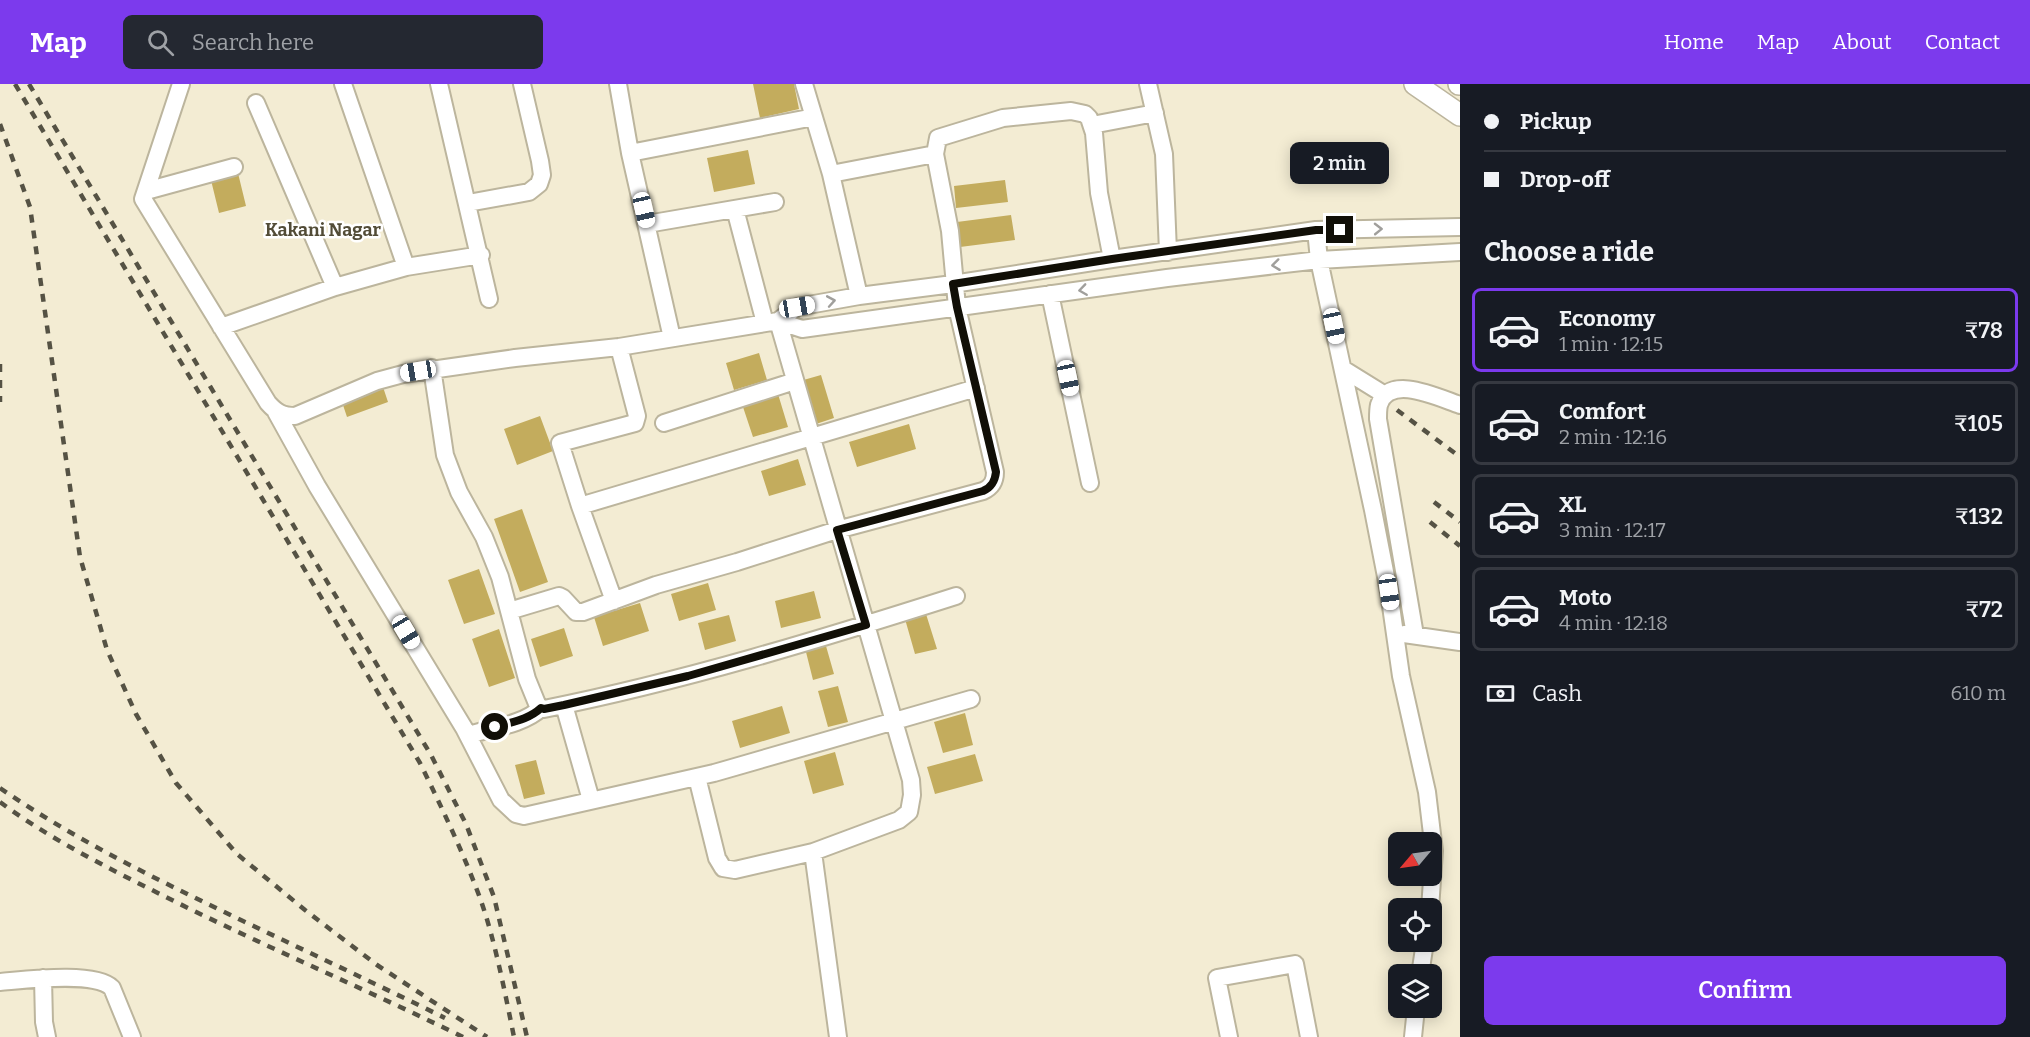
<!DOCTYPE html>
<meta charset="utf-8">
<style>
body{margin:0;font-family:Bitter,serif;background:#242831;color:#f1f3f6;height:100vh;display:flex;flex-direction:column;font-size:22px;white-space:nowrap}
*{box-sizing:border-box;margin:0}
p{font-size:20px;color:#9ea1a6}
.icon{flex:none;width:33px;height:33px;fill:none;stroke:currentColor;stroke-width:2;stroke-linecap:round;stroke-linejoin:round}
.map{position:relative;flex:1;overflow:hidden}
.panel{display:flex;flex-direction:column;background:#171b24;width:570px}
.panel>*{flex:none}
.hud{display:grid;align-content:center;height:132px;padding:0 24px;background:#171b24}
.needle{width:39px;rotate:241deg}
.buttons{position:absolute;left:1388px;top:748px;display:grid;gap:12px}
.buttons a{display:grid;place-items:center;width:54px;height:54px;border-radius:9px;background:#171b24;box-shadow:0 3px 15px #0003;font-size:30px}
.end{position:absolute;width:27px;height:27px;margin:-14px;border:8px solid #110f07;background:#fff;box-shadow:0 0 0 3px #fff}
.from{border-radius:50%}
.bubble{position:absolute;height:42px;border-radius:9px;background:#171b24;box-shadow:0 3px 15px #0003;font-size:20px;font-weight:600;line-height:42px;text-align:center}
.car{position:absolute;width:18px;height:36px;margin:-18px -9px;border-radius:8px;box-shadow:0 0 4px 2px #0007;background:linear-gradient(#fff 24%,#345 0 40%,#fff 0 76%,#345 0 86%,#fff 0)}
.hud b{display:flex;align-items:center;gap:21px;height:57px;font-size:22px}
.hud b+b{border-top:2px solid #363941}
.hud i{width:15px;height:15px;background:#f1f3f6}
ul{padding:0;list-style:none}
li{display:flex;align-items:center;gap:18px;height:84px;margin:0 12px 9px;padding:0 12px;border:3px solid #363941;border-radius:9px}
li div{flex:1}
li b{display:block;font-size:22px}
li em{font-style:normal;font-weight:600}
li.on{border-color:#7c3aed}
li>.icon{width:54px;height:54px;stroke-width:1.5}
h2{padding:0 24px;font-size:27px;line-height:72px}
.pay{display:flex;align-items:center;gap:15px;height:66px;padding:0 24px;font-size:22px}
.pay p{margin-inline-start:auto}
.primary-button{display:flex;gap:12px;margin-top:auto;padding:12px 24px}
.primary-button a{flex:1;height:69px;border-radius:9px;background:#7c3aed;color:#fff;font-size:24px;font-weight:600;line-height:69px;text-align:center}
header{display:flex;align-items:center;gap:36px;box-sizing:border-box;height:84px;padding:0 30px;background:#7c3aed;color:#fff}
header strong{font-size:28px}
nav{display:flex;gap:33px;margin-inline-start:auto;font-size:21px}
.search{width:420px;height:54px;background:#242831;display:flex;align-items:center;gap:15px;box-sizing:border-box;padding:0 21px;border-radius:9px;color:#9ea1a6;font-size:22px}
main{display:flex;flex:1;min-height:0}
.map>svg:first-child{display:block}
.building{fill:#c3ac5d}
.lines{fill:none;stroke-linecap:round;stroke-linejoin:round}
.minor-casing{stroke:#bcb59d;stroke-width:20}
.major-casing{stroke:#bcb59d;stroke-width:24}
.minor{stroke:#fff;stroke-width:16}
.major{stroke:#fff;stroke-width:21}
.rail{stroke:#555244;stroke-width:4.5;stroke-dasharray:8 8;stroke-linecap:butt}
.oneway{stroke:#a09f9c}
.route{stroke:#110f07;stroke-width:8}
.labels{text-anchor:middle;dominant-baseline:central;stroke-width:5;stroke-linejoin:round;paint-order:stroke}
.neighbourhood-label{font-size:18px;font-weight:bold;fill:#524c37;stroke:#fff}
</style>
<header>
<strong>Map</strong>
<div class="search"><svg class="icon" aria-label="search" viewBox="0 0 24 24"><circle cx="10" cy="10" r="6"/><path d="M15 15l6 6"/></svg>Search here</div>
<nav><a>Home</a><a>Map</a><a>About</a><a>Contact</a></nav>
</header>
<main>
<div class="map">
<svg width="1460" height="953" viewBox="0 0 1460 953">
<rect width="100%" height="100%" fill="#f3ecd3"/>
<path class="building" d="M753,0H794L799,25L760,34Z
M748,66L755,100L714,108L707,74Z
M237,85L246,122L219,129L210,92Z
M1005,96L1008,118L956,124L954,102Z
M1011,131L1015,156L960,163L957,138Z
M759,269L767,296L734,306L726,279Z
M821,291L834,334L813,341L800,297Z
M383,303L388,318L347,333L342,318Z
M778,310L788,343L753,353L742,320Z
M540,332L553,367L517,381L504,345Z
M909,340L916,365L857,383L849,358Z
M798,375L806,401L769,412L761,387Z
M522,425L548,498L520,508L494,435Z
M479,485L495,530L464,540L448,496Z
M708,499L716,526L679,537L671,510Z
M814,507L821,534L781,544L775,517Z
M640,519L649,547L603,562L594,533Z
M926,530L937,565L915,570L905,535Z
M729,531L736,557L705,566L698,539Z
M564,544L573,572L540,583L531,555Z
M499,545L515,594L489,603L472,555Z
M826,562L834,590L813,596L806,568Z
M838,602L848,638L828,643L818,607Z
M782,622L790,649L740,664L732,637Z
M965,629L973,661L943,669L934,638Z
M835,668L844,701L813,710L804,677Z
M975,670L983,697L935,710L927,683Z
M536,676L545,710L524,715L515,681Z"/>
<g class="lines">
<g class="minor-casing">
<path id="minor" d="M181,0L143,115L268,319C276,328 282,332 295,332L377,297L403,290L515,274L619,263L778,237L797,223L859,212L953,200L1112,175L1316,146L1460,143
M343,0L406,183
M439,0L489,215
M618,0L630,69L672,254
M804,0L831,90L935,70L938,54L1003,34L1071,27L1085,30L1089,34L1094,49L1099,109L1112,175
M1148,0L1164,70L1168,168
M256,19L335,203
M1092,41L1155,29
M630,69L814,33
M831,90L859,212
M146,107L234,83
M468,119L529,108L539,100L542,91L540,77L522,0
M735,125L765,239
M647,140L775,118
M1316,146L1319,176L1373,426L1389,508L1401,592L1427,708L1434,767L1430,825
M1050,210L1090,399
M778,237L911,696L912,711L909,728L899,736L813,768L838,953
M778,237L802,245L1167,194L1319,176L1460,168
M221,243L335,203L406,183L481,171
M432,284L445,371L459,408L484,453L500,493L527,595L538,622L544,625C684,597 821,555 956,512
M1343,285L1385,311
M276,328L317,402L464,644L501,716L516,730L524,732L714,689L971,615
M664,339L795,297
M580,422L976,304
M614,517L580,422L560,359L635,339L637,332L619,263
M509,527L559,512L563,514L576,528H583L656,501L737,478L837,446L983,407C992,403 995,397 995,388L957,223L950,147L935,70
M1404,550L1460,558
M1415,551L1378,335C1378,331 1378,325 1379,321C1389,289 1439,314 1460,321
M564,621L591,716
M468,651C491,644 523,641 541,624
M697,693L717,774L723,784L735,786L813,768
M1420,891L1425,858
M43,894L44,938L47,953
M0,898C25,896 95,887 112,904L132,953
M1229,953L1217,894L1295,880L1309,953
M1413,953L1416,924"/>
</g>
<g class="major-casing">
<path id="major" d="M1415,0L1460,31
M1459,0H1460"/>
</g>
<use href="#minor" class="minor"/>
<use href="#major" class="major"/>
<path class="rail" d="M15,0L420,679C442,724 463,768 480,814C495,856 505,909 514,953
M29,0L431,671L466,740L494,813L527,953
M0,40L30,123L80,473L107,566L136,630L176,699L237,770L305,826L377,881L487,953
M0,280V318
M1397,326L1460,373
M1434,418L1460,438
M1430,438L1460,462
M0,704C77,757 160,797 243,837C310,869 378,901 445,934
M0,718C46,752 98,779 150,805C252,857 359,902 463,953"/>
</g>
<defs><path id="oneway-chevron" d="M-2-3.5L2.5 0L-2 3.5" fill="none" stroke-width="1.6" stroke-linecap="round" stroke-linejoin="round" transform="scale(1.5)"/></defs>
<g class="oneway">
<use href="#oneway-chevron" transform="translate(1378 145) rotate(-1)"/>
<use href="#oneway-chevron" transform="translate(1276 181) rotate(173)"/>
<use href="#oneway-chevron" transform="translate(1083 206) rotate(172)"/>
<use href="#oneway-chevron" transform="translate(831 217) rotate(-10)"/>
</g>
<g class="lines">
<path class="route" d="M495,643C511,638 528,636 541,624L544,625L564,621L688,592L866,541L837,446L983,407C992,403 995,397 996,388L957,223L953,200L1112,175L1316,146H1340"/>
</g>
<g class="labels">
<g class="neighbourhood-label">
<text x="323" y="146">Kakani Nagar</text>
</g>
</g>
</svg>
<div class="buttons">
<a><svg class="needle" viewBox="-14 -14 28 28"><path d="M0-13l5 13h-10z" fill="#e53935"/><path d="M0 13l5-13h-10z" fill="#9ea1a6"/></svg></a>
<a><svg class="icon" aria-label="locate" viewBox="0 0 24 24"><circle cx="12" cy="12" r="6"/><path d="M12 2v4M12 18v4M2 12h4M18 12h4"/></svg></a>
<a><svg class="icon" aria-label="layers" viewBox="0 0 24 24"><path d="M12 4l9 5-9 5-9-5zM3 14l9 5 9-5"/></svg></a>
</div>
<i class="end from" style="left:495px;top:643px"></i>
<i class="end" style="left:1340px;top:146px"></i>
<div class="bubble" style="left:1290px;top:58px;width:99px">2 min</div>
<i class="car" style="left:644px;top:126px;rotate:167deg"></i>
<i class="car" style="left:797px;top:223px;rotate:80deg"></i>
<i class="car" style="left:1334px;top:242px;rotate:168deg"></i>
<i class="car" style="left:418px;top:287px;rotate:260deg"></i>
<i class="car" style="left:1068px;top:294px;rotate:168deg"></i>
<i class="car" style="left:1389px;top:508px;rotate:172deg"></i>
<i class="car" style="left:406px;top:548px;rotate:149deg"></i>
</div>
<section class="panel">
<div class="hud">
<b><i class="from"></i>Pickup</b>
<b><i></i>Drop-off</b>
</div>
<h2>Choose a ride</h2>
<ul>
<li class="on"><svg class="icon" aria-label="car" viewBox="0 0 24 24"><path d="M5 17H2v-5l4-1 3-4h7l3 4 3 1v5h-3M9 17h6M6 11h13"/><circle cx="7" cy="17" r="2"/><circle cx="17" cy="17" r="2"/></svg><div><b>Economy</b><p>1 min · 12:15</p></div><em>₹78</em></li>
<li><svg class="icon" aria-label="car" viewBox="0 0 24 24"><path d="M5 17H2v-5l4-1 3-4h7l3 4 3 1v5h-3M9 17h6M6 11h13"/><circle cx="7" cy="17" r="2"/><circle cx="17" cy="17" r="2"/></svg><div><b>Comfort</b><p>2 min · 12:16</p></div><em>₹105</em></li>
<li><svg class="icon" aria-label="car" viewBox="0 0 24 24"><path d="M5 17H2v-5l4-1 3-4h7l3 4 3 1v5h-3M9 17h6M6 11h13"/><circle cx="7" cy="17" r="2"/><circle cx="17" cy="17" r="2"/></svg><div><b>XL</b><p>3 min · 12:17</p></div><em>₹132</em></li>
<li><svg class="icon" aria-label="car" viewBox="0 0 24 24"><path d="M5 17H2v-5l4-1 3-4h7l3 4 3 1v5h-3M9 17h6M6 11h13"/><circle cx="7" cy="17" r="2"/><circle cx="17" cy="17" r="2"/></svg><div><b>Moto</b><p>4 min · 12:18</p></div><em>₹72</em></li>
</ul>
<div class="pay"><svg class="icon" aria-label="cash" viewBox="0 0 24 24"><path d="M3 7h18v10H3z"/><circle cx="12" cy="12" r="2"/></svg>Cash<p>610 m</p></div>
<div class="primary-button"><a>Confirm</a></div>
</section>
</main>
